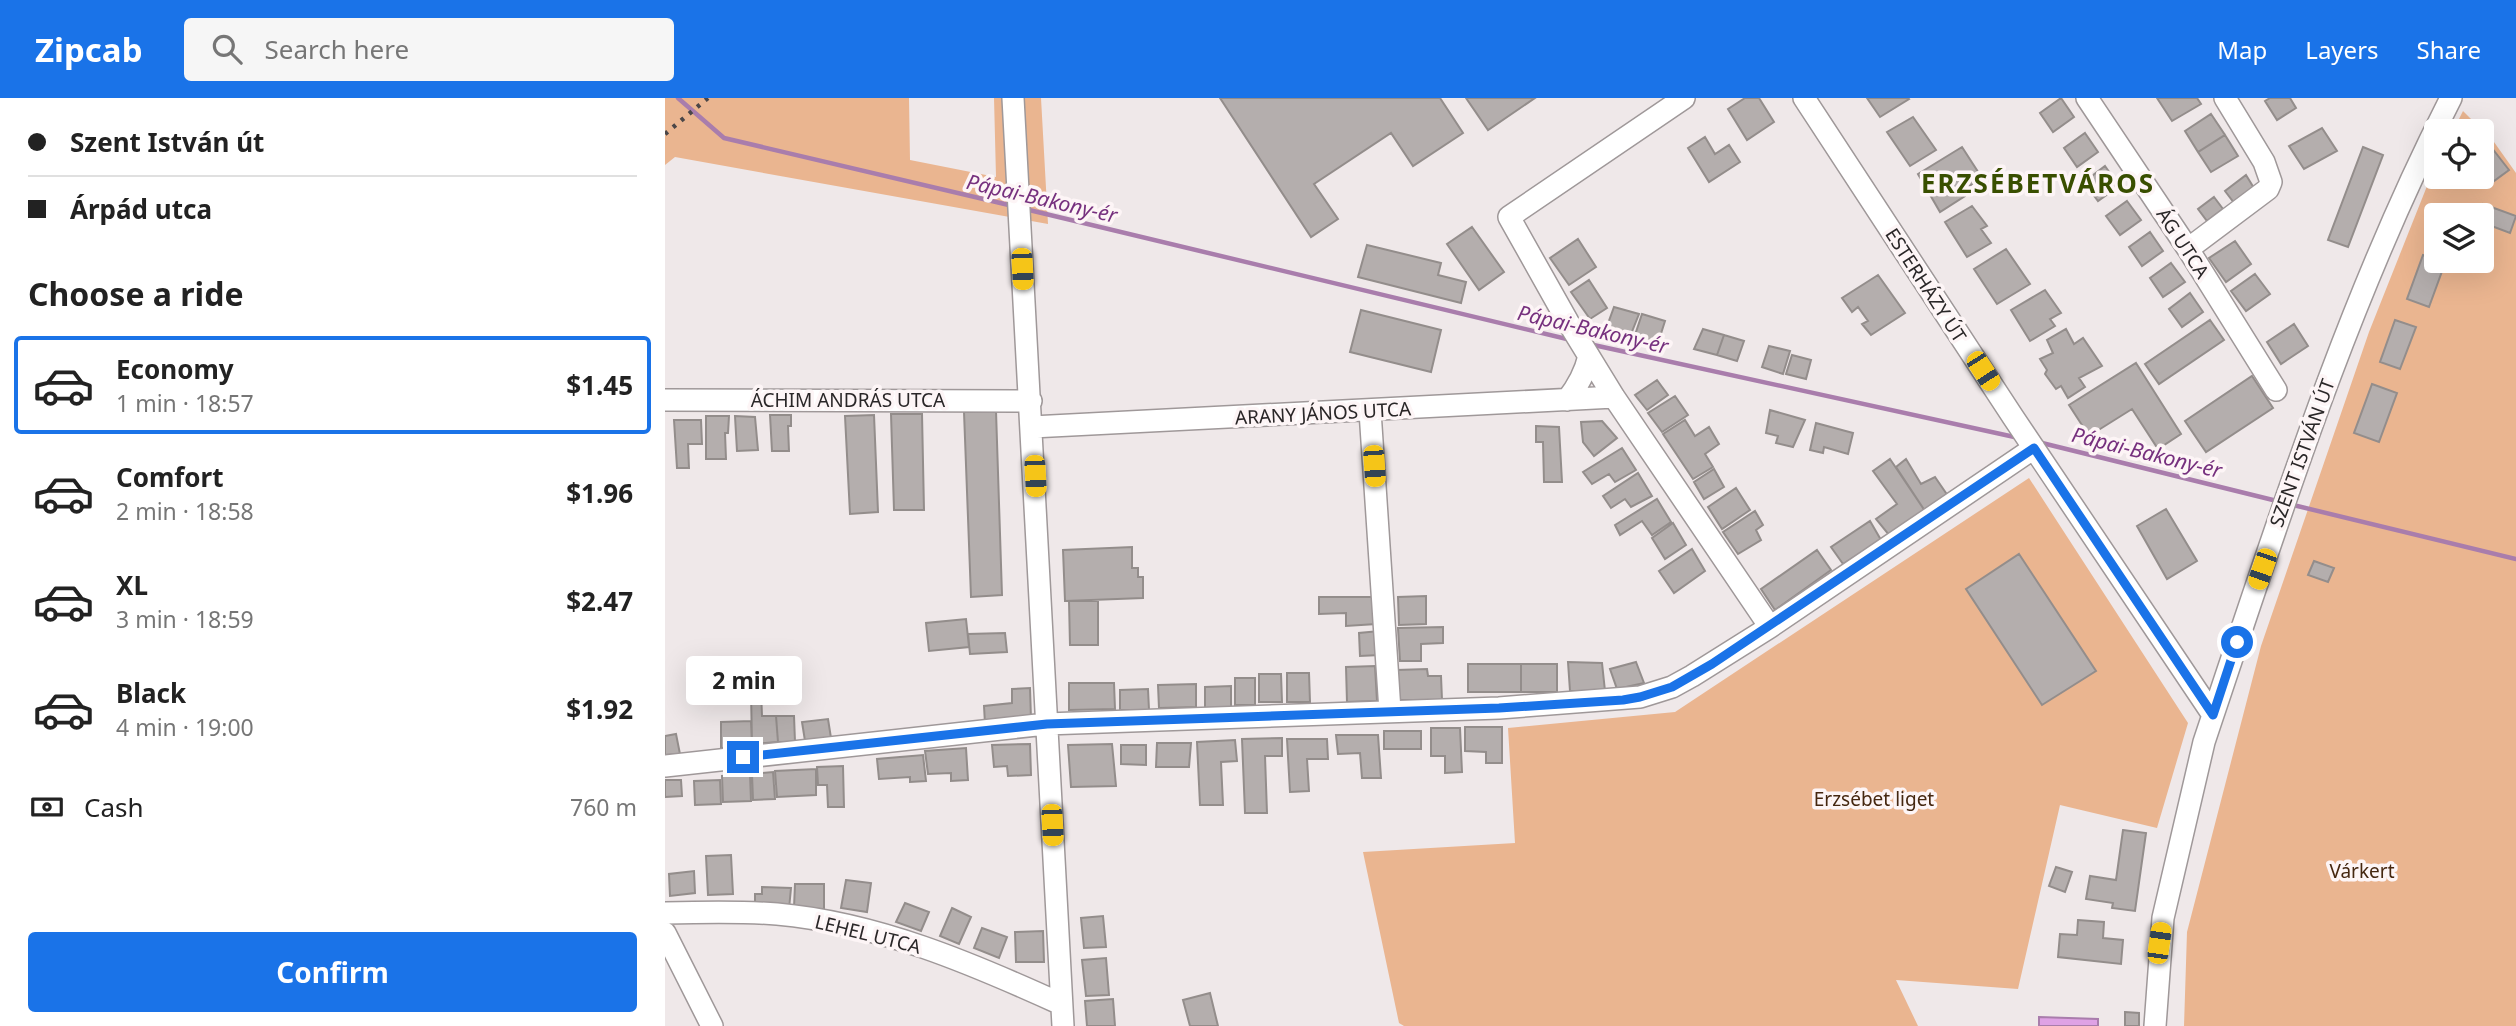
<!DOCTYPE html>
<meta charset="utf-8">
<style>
body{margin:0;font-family:"Noto Sans",sans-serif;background:#f6f6f6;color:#222;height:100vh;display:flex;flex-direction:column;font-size:26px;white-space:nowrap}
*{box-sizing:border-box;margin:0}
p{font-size:23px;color:#767676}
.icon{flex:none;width:38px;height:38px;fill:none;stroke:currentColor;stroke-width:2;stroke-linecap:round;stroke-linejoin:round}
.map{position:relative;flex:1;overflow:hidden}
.side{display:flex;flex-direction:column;background:#fff;width:665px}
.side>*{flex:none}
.hud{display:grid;align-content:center;height:154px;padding:0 28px;background:#fff}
.fabs{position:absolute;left:1759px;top:21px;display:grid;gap:14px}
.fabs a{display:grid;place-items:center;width:70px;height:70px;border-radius:7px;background:#fff;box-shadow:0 7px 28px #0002;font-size:35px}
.end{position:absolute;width:32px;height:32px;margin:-16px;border:9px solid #1a73e8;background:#fff;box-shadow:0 0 0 4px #fff}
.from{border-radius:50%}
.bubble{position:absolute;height:49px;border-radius:7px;background:#fff;box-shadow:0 7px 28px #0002;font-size:23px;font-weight:700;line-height:49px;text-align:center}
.car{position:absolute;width:21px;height:42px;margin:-21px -10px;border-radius:9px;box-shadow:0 0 5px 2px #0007;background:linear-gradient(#f5c518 24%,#345 0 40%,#f5c518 0 76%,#345 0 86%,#f5c518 0)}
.hud b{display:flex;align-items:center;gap:24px;height:66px;font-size:26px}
.hud b+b{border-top:2px solid #e0e0e0}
.hud i{width:18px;height:18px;background:#222}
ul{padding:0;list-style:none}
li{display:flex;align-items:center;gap:21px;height:98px;margin:0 14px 10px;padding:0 14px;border:4px solid transparent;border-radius:7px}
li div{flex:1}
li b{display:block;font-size:26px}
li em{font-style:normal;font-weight:700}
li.selected{border-color:#1a73e8}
li>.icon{width:63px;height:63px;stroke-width:1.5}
h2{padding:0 28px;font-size:32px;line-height:84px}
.pay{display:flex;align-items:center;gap:18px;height:77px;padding:0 28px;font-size:26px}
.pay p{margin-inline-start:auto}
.primary-button{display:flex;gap:14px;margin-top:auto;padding:14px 28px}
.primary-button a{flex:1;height:80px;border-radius:7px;background:#1a73e8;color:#fff;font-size:28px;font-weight:700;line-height:80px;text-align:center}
header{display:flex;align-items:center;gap:42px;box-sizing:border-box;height:98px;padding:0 35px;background:#1a73e8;color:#fff}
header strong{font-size:33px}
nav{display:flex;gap:38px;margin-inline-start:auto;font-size:24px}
.search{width:490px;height:63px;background:#f6f6f6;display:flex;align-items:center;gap:18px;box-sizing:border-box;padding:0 24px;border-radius:7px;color:#767676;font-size:26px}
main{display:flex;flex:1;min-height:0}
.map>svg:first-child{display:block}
.green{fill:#eab590;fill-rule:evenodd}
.water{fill:#dfa2e5;stroke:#a97dac;stroke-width:2}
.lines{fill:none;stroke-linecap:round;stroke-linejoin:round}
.stream{stroke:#a97dac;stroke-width:4.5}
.building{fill:#b4aead;stroke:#938d8b;stroke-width:2}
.minor-casing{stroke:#9f9899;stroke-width:24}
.minor{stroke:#fff;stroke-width:21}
.rail{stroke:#4b4748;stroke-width:4.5;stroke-dasharray:3.5 7;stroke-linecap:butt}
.route{stroke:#1a73e8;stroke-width:9}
.labels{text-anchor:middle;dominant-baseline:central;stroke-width:7;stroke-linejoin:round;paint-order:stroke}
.street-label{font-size:19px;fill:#2a2728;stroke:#fdf5f6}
.park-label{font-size:19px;fill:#452710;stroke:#fdf5f6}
.water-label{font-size:21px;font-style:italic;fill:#76307e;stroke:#fdf5f6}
.district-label{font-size:26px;font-weight:bold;letter-spacing:2px;fill:#394f00;stroke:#fdf5f6}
</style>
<header>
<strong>Zipcab</strong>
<div class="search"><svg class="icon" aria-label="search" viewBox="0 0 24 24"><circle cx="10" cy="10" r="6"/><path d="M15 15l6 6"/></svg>Search here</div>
<nav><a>Map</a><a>Layers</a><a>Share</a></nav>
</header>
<main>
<section class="side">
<div class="hud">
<b><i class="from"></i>Szent István út</b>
<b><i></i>Árpád utca</b>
</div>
<h2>Choose a ride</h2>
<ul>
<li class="selected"><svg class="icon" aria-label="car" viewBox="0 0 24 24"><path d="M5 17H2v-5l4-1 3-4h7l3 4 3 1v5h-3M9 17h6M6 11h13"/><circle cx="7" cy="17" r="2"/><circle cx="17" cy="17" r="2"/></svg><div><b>Economy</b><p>1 min · 18:57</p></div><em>$1.45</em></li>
<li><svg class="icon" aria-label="car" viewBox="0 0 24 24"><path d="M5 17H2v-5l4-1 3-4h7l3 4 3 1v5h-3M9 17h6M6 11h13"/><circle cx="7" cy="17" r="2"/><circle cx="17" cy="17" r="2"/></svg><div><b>Comfort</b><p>2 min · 18:58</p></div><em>$1.96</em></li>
<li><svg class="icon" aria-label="car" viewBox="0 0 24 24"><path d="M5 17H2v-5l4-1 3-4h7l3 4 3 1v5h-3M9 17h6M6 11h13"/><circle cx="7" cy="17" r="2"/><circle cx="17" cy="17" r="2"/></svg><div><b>XL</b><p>3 min · 18:59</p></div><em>$2.47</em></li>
<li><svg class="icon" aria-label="car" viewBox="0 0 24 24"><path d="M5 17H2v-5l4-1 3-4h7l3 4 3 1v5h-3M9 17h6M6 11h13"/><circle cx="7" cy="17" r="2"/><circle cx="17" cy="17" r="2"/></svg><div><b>Black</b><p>4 min · 19:00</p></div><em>$1.92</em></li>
</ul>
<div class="pay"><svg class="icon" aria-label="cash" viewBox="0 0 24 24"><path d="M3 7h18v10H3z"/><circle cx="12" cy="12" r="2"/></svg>Cash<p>760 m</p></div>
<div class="primary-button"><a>Confirm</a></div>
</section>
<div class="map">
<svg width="1851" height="928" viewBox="0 0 1851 928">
<rect width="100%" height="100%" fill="#efe8e9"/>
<path class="green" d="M0,0H244L245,62L331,79L329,0H376L383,126L10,59L0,67Z
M1798,13L1829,44L1851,75V928H1519L1522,834L1596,548L1704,234L1770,68L1771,66V79H1816V33H1788ZM1771,117H1816V163H1771Z
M1364,380L1523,625L1492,730L1395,707L1353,891L1231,882L1253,928H739L734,925L698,754L850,745L843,630L1010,614Z"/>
<path class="water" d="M1374,919L1433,921V928H1374Z"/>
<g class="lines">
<path class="stream" d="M13,0L59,40L348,108
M360,111L906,242
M924,246L1354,340
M1373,344L1612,403
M1624,406L1851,461"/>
</g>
<path class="building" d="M555,0H775L798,35L748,68L726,35L649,86L673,121L646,139Z
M801,0H870L823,32Z
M1080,0H1094L1109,24L1082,42L1063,11Z
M1202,0H1243L1244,1L1215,19Z
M1396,0L1409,19L1388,34L1375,15Z
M1492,0H1532L1536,6L1507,23Z
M1605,0H1625L1631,10L1612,22L1600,3Z
M1546,16L1560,37L1533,54L1520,33Z
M1248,19L1271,52L1245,68L1222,34Z
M1657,30L1672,53L1639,71L1624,48Z
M1420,35L1433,54L1412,69L1399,50Z
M1560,37L1573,58L1546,74L1533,54Z
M1040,39L1050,56L1064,47L1075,64L1044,84L1023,50Z
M1823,45L1844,72L1829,83L1820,71L1816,74V47L1818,49Z
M1297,49L1317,80L1298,92L1300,98L1275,114L1253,76Z
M1698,49L1718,57L1683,149L1663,142Z
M1440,68L1454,88L1433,103L1419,84Z
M1581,77L1592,95L1573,110L1560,93Z
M1549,99L1558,111L1542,123L1533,111Z
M1462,103L1476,122L1455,137L1441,118Z
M1818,106L1851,118L1845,135L1816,124V117H1814Z
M1307,108L1322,128L1316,131L1326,145L1302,159L1280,124Z
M807,129L839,174L814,192L782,146Z
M1485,134L1498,153L1477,168L1464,149Z
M913,141L931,169L904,187L885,160Z
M1570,143L1586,166L1561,184L1544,160Z
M702,147L776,165L773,177L801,184L796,205L693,179Z
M1341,151L1365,186L1332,206L1309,171Z
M1758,157L1780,165L1764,209L1742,201Z
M1506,165L1520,184L1498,199L1485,180Z
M1590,176L1605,196L1581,213L1566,193Z
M1213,177L1240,215L1206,237L1197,226L1203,223L1193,209L1187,214L1177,200Z
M924,182L942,210L925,221L906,194Z
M1380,192L1396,215L1385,221L1390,228L1365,243L1346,212Z
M1525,195L1538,214L1517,229L1504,211Z
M949,209L974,216L966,236L941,231Z
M696,212L776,232L766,274L685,254Z
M977,216L1000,223L993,245L969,240Z
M1545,222L1559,242L1494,286L1480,266Z
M1730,222L1751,229L1735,271L1715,264Z
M1629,226L1643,248L1616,266L1602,244Z
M1038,231L1059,237L1052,257L1029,251Z
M1401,231L1409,246L1418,240L1437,268L1414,280L1420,289L1403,300L1396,288L1391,291L1380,276L1382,272L1375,261L1388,255L1382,242Z
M1059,237L1079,243L1072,263L1052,257Z
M1104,248L1125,253L1118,276L1097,269Z
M1127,257L1146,262L1141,281L1121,276Z
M1471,265L1516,336L1493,351L1467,311L1424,338L1404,307Z
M1587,278L1608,310L1541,354L1520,323Z
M992,282L1003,297L982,312L970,297Z
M1707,286L1732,295L1714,344L1689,335Z
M1010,298L1023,317L997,334L983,315Z
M1105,312L1140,322L1128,349L1111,345L1113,338L1101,335Z
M331,313L337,497L306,499L299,314Z
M226,316H257L259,412H229Z
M105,317H126V328H123L124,353H107Z
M209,317L213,414L185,416L180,318Z
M41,318H64L63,335H60L61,361H41Z
M70,318L90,319L93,352L72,353Z
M9,322H36L37,346H23L24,370H12Z
M1020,322L1030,338L1044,329L1054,346L1040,356L1048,369L1028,381L998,336Z
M937,323L952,340L929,358L918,344L916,324Z
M1151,325L1188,335L1183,356L1159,349L1158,355L1145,352Z
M871,328L894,329L897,384H879L878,344H871Z
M957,350L971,372L950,384L944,376L927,386L918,374Z
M1225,361L1260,413L1224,437L1211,421L1232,406L1208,373Z
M1241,361L1256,386L1270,379L1283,398L1260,413L1231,369Z
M1049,371L1059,389L1039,401L1029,384Z
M973,375L987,398L966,409L960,401L946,410L938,398Z
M1071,390L1085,412L1057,431L1043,409Z
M992,401L1006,424L987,437L977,423L955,437L950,427Z
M1501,411L1532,463L1502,481L1472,428Z
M1090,413L1098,427L1091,432L1096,442L1073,456L1058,434Z
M1205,423L1216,442L1178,466L1166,449Z
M1008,425L1021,447L1000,461L987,440Z
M467,449V470H473V479H478V500L400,503L398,452Z
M1027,451L1040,473L1009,495L994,473Z
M1152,452L1166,472L1110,512L1096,491Z
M1354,456L1431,573L1377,607L1301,491Z
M1649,463L1669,470L1663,484L1643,477Z
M761,498V526L734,527L733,499Z
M654,499H710L711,526L681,528V515L654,516Z
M404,503H433V547H405Z
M301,521L304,549L264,553L261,525Z
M778,529V545L756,546V563H735L733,530Z
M714,533L715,557L695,558L694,535Z
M340,535L342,554L305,556L303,536Z
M903,564L937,565L940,593H905Z
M971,564L979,585L952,591L945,571Z
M803,566H856V594H803Z
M856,566H892V594H856Z
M710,568L712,603L682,604L681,569Z
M762,571L763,578H776L777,602H734L732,572Z
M622,575H644L645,604H622Z
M594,576H616L617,604H594Z
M570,580H590V607H570Z
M404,585H449L450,611L404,612Z
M531,586V609L494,610L493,587Z
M566,588V610L540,611V589Z
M365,590L366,621L320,626L319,608L347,605V591Z
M483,591L484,612H455V592Z
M96,593L97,618H111L113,644L87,646L86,594Z
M111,618H129L130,644H113Z
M163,621L166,640L140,643L137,624Z
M86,623L87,648L56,650V624Z
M800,629H837V665H821V654L800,653Z
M766,630H795L797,674L780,675V658H766Z
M719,633H756V651H719Z
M11,636L15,656L0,657V638Z
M671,637H713L716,680H697L695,655L673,656Z
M617,640V658H600L602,715H580L577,641Z
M622,641H662L663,661H642L644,693L625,694Z
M570,642L572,663L556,664L558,707H535L532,644Z
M492,645H526L524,669H491Z
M365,646L366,677L343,678L342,668L329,669L327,647Z
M447,646L451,688L406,689L403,647Z
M456,647H481V667L456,666Z
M301,650L303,682L286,683V675L263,676L260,653Z
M258,657L261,683L245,684V679L214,681L212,661Z
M178,668L179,709H163L162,687H153L152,669Z
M151,671V697L112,699L110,673Z
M108,674L110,701L88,702L87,676Z
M85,676L86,703L58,704L57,678Z
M0,682H16L17,698L0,699Z
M55,682L56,706L30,707L29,683Z
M1458,732L1481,735L1470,813L1447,810L1448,805L1421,801L1425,778L1451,782Z
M66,757L68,796L43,797L41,758Z
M1391,769L1407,774L1400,794L1384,788Z
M29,773L30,795L5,798L4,776Z
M181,782L206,785L202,814L176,810Z
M130,786H159V811L129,810Z
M97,789L126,790L124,811L90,809V796H97Z
M240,805L264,814L256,833L231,824Z
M287,810L306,819L294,846L275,838Z
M438,818L441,849L419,850L416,820Z
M1413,822L1439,824L1438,840L1458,842L1456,866L1393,859L1395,836L1412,837Z
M317,830L342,839L334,860L309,850Z
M378,833L379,864H351L350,834Z
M441,860L444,897L421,898L417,862Z
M545,895L553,928H525L518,902Z
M448,901L450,928H422L420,903Z
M1460,914L1474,915V928H1460Z"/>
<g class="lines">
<g class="minor-casing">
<path id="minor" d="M348,0L398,928
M1019,0L844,119L903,224L949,299L1105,529
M1139,0L1348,319L1548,617
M1422,0L1523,151L1611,292
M1523,151L1603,91L1606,84L1599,64L1560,0
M0,302L366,303
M902,302C913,288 920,275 924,258
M705,313L725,613
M367,329L949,299
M0,668L381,626L834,610L975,599L1007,589L1027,578L1105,529L1369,350
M0,815C37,814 75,813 112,816C212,825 306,865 396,906
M0,835L47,928
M1490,928L1498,820L1539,644L1548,617C1618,408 1685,197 1786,0"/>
</g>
<use href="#minor" class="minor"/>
<path class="rail" d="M0,36L43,0"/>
</g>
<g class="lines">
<path class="route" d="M78,659L382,626L834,610L958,602L975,599L1007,589L1047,566L1369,350L1548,617L1572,544"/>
</g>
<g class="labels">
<g class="street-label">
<text transform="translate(1518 145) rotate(57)">ÁG UTCA</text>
<text transform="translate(1261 187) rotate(57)">ESTERHÁZY ÚT</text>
<text x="183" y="302">ÁCHIM ANDRÁS UTCA</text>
<text transform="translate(658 315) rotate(-3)">ARANY JÁNOS UTCA</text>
<text transform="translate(1637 355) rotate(-70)">SZENT ISTVÁN ÚT</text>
<text transform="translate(203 836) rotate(14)">LEHEL UTCA</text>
</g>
<g class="park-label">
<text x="1209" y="701">Erzsébet liget</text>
<text x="1697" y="773">Várkert</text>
</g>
<g class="water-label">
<text transform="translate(377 100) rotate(13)">Pápai-Bakony-ér</text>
<text transform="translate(928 231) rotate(13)">Pápai-Bakony-ér</text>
<text transform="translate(1482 354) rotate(14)">Pápai-Bakony-ér</text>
</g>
<g class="district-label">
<text x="1373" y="85">ERZSÉBETVÁROS</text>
</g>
</g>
</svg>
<div class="fabs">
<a><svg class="icon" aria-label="locate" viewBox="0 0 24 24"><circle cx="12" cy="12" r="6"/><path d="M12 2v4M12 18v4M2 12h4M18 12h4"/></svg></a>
<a><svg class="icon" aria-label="layers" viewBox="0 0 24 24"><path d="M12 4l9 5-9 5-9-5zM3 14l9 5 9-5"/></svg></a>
</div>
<i class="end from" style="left:1572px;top:544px"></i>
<i class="end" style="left:78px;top:659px"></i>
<div class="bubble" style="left:21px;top:558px;width:116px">2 min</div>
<i class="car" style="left:357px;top:171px;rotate:177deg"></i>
<i class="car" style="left:1318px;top:273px;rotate:147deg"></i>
<i class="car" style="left:709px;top:368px;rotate:176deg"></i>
<i class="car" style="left:370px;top:378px;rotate:177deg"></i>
<i class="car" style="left:1597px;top:471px;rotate:199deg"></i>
<i class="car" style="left:387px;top:727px;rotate:177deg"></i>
<i class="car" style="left:1494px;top:845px;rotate:8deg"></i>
</div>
</main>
